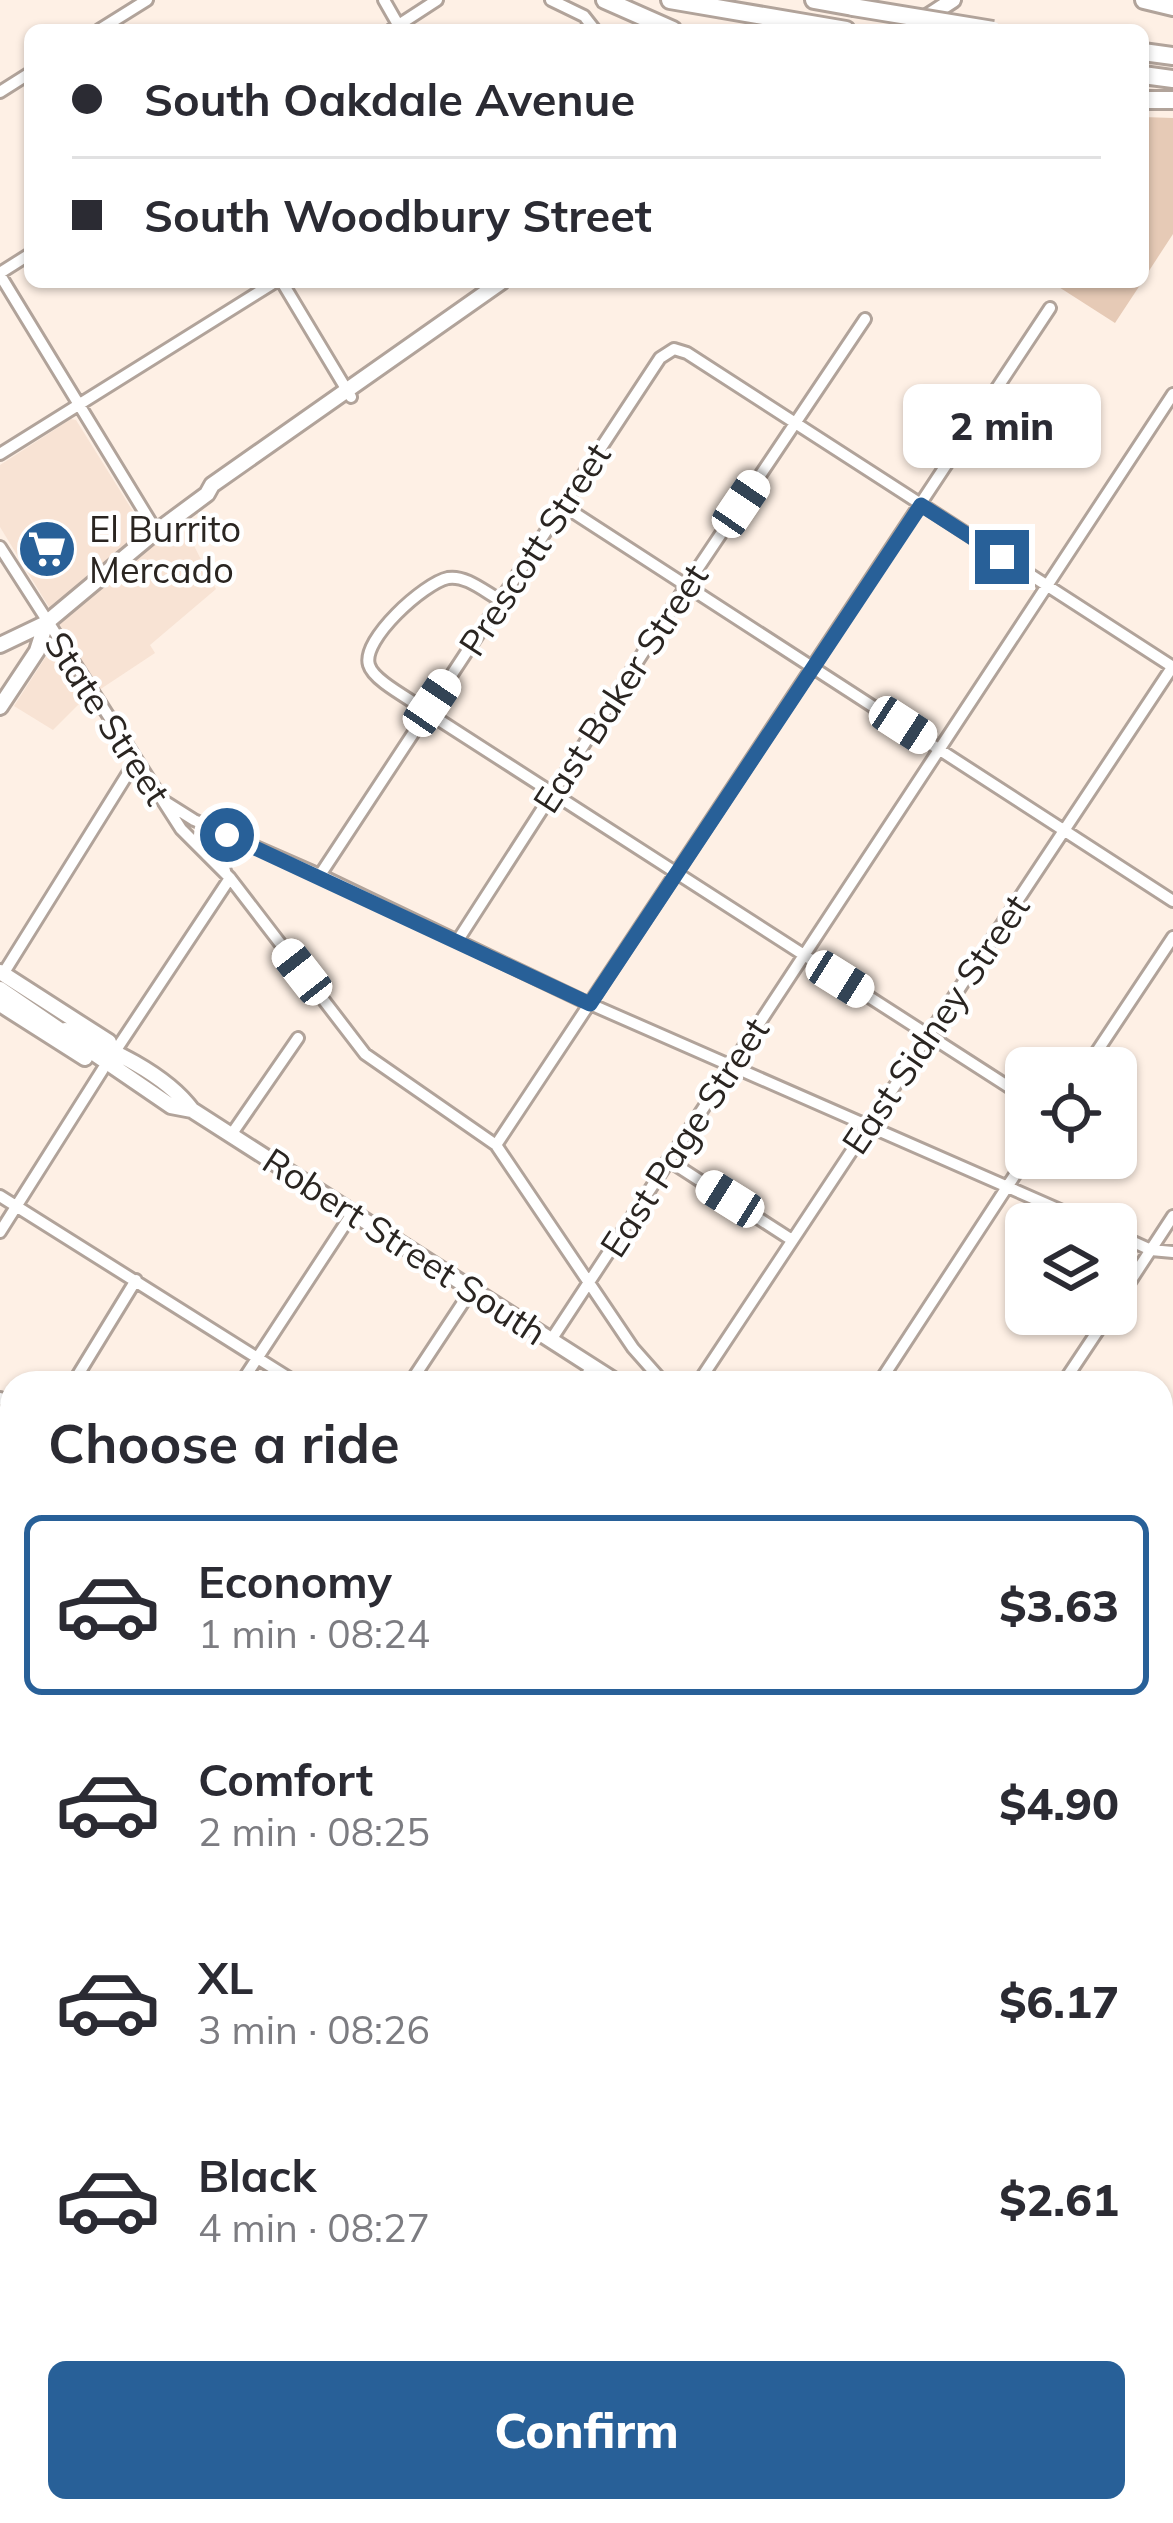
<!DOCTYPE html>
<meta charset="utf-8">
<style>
body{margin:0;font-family:Mulish,sans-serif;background:#f2f2f3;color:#2b2b33;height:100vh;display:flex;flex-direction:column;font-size:45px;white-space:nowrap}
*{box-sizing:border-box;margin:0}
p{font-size:39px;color:#7c7c81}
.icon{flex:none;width:66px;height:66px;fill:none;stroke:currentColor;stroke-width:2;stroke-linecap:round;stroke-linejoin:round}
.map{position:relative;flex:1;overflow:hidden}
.side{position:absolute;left:0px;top:1371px;width:1173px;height:1152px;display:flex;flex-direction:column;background:#fff;border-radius:36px 36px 0 0;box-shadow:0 3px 9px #0004}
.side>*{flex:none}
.banner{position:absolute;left:24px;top:24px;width:1125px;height:264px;border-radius:18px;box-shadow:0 3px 9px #0004;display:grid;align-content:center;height:264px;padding:0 48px;background:#fff}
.fabs{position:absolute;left:1005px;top:1047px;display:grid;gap:24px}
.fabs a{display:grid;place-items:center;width:132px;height:132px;border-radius:18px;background:#fff;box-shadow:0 3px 9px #0004;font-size:60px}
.end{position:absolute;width:54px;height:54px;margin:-27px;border:15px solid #286098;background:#fff;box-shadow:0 0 0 6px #fff}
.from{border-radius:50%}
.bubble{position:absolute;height:84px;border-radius:18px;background:#fff;box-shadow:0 3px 9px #0004;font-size:39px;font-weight:800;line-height:84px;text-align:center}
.car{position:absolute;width:36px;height:72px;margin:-36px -18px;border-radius:15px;box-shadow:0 0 9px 3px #0007;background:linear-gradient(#fff 24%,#345 0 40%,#fff 0 76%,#345 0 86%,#fff 0)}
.banner b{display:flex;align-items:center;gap:42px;height:114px;font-size:45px}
.banner b+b{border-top:3px solid #e1e1e2}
.banner i{width:30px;height:30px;background:#2b2b33}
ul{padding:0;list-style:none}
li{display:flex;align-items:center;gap:36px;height:180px;margin:0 24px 18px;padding:0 24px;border:6px solid transparent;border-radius:18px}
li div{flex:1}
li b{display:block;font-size:45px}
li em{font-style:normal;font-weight:800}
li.current{border-color:#286098}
li>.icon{width:108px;height:108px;stroke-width:1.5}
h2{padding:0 48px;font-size:54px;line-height:144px}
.action{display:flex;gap:24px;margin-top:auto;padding:24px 48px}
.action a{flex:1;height:138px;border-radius:18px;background:#286098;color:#fff;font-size:48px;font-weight:800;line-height:138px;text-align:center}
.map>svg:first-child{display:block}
.built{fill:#f8e3d4}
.green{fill:#e6cab6}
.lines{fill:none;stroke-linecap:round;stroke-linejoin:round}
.minor-casing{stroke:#b1a39a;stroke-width:16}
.major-casing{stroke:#b1a39a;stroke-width:20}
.highway-casing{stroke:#b1a39a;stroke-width:22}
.minor{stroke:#fff;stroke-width:10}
.major{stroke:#fff;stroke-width:14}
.highway{stroke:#fff;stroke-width:16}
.highway-bridge-casing{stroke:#b1a39a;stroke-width:22;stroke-linecap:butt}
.highway-bridge{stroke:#fff;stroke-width:16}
.route{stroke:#286098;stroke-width:15}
.labels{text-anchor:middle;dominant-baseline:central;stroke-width:9;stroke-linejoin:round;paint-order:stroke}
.poi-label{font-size:36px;fill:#2a2521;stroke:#fff;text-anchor:start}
.street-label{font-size:36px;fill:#2a2521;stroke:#fff}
</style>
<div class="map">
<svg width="1173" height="2523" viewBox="0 0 1173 2523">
<rect width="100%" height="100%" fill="#fef0e5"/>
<path class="built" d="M71,419L76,420L139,521L187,532L216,589L150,645L155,653L81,702L53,730L14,706L63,630L0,527V465Z"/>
<path class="green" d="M1143,117L1173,118V234L1143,280Z
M1051,282H1142L1115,323Z"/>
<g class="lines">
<g class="minor-casing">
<path id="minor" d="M384,0L400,28
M551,0L584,16L595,30
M99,30L147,0
M391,30L437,0
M0,92L30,73
M0,273L30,254
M0,275L156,531
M282,282L351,397
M0,454L275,282
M562,505L1173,901
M0,547L181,829L230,878L365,1054L496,1145L633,1348L664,1383
M500,600C485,592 466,575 448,578C424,583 361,640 369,665C374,683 421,704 436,718L1026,1098
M167,803L194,820L320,875L581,1000L1092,1224
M225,871L220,857L227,835
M320,875L660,358L674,349L687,353L1173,667
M458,940L686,586L865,319
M3,974L135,762
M118,1047L230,878
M1086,1068L1173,937
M231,1135L298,1038
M496,1145L1050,308
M668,1160L792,1240
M0,1196L297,1383
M0,1232L103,1069
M1116,1234L1151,1250L1173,1252
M1116,1303L1173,1216
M551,1340L1173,394
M73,1383L136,1280
M241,1383L353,1212
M410,1383L472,1289
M582,1383L592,1366
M698,1383L1173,666
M879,1383L1026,1158
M1063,1383L1109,1314
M0,1398L12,1406
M0,1496L12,1478
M1161,1499L1173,1481
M0,1609L12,1616
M0,1758L12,1740
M1161,1761L1173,1744
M0,1816L12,1823
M1161,1942L1173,1950
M1161,2015L1173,1997
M0,2018L12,1999
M0,2026L12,2034
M1161,2153L1173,2160
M0,2230L12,2221
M0,2233L12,2241
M1161,2359L1173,2366
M0,2440L12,2448
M109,2511L128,2523
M433,2511L451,2523
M754,2511L772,2523
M1075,2511L1094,2523
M30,2523L38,2511
M322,2523L329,2511
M484,2523L492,2511
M651,2523L659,2511
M820,2523L828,2511
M1155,2523L1173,2496"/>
</g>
<g class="major-casing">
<path id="major" d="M907,30L953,0
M0,645L46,623L149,537L207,494L212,485L501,282
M0,707L37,651L46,623
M0,972L109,1042
M0,989L171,1106L192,1110
M0,1004L85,1058
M65,1030C107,1048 164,1072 192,1110L618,1383
M1161,1736L1173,1744"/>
</g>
<g class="highway-casing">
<path id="highway" d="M605,0L673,30
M670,0L846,30
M814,0L853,7
M1144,0L1173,7
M1143,52L1173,56
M1143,75L1173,79
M1143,100H1173"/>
</g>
<use href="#minor" class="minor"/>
<use href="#major" class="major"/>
<use href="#highway" class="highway"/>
<g class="highway-bridge-casing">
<path id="highway-bridge" d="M853,7L993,30"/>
</g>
<use href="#highway-bridge" class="highway-bridge"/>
</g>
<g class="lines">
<path class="route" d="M227,835L590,1004L921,505L1002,557"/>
</g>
<defs>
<g id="supermarket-disc" transform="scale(3)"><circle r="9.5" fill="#286098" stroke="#fff"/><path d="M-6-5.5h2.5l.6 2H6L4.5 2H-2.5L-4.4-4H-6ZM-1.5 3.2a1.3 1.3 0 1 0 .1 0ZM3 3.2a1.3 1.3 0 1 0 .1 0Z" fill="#fff"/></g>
</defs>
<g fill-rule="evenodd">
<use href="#supermarket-disc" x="47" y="549"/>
</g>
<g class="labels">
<g class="poi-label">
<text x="89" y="528">El Burrito<tspan x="89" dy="41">Mercado</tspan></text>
</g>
<g class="street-label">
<text transform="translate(534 549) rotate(-57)">Prescott Street</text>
<text transform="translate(620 688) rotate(-57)">East Baker Street</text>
<text transform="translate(108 718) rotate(57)">State Street</text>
<text transform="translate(935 1024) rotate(-56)">East Sidney Street</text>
<text transform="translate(684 1137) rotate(-57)">East Page Street</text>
<text transform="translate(405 1246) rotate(33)">Robert Street South</text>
</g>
</g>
</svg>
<div class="fabs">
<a><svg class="icon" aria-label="locate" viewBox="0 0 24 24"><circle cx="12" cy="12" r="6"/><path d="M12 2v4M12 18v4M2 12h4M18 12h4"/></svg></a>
<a><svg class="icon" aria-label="layers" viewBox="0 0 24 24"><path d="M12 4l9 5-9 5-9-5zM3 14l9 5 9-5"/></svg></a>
</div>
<i class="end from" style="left:227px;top:835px"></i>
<i class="end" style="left:1002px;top:557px"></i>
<div class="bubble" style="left:903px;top:384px;width:198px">2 min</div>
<i class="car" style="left:741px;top:504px;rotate:34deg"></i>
<i class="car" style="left:432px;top:703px;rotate:34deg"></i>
<i class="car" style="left:903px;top:725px;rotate:123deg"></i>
<i class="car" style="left:302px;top:972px;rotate:322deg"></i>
<i class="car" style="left:840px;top:979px;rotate:122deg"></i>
<i class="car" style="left:730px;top:1199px;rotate:302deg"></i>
<div class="banner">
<b><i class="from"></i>South Oakdale Avenue</b>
<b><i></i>South Woodbury Street</b>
</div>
<section class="side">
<h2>Choose a ride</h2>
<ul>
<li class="current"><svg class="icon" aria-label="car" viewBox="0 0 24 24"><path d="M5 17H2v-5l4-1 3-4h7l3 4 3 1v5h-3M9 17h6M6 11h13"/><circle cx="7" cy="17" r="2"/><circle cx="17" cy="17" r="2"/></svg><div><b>Economy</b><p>1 min · 08:24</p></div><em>$3.63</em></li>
<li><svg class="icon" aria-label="car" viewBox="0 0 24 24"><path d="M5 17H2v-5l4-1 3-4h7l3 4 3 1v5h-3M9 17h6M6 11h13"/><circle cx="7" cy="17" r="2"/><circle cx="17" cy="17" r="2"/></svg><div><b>Comfort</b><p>2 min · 08:25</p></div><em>$4.90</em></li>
<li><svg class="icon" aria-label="car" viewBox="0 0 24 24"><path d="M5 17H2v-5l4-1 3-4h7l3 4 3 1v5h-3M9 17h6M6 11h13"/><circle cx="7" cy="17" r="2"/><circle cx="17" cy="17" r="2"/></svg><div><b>XL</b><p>3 min · 08:26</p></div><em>$6.17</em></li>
<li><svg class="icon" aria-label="car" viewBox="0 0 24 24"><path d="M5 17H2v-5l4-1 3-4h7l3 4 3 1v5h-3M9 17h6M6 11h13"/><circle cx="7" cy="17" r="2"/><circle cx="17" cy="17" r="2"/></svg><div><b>Black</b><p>4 min · 08:27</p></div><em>$2.61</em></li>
</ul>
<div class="action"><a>Confirm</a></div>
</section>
</div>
